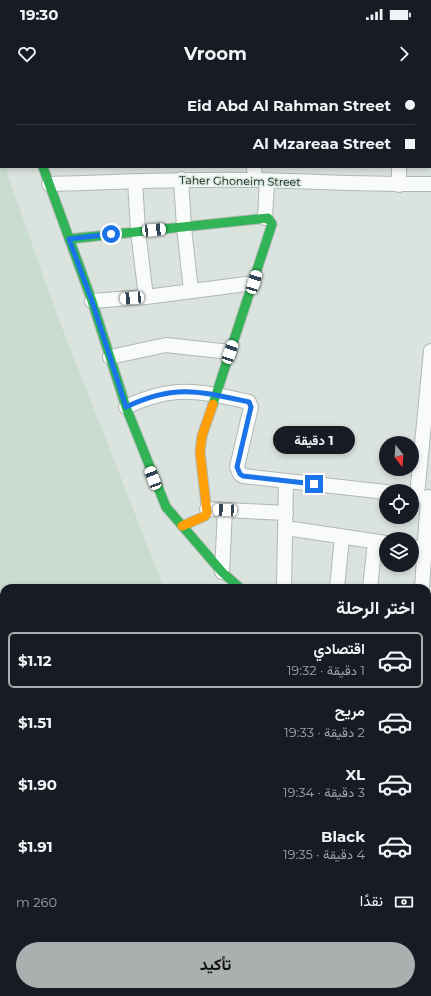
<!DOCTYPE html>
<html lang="ar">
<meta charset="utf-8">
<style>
body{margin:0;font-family:Montserrat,Vazirmatn,sans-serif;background:#20242c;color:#f1f3f6;direction:rtl;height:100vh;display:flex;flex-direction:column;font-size:15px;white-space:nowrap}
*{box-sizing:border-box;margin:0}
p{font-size:13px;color:#9ea1a6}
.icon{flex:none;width:22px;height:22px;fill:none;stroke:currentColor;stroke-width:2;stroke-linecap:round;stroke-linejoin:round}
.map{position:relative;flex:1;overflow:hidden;direction:ltr}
.drawer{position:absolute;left:0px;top:504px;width:431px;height:412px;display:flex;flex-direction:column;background:#171b24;border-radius:12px 12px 0 0;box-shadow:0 2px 6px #0003;direction:rtl}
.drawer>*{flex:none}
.top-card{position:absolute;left:0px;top:0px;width:431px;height:88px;box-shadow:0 2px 6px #0003;direction:rtl;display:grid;align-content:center;height:88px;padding:0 16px;background:#171b24}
.needle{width:26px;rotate:163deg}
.fabs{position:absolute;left:379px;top:356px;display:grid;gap:8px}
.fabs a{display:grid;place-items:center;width:40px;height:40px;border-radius:50%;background:#171b24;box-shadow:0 2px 6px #0003;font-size:20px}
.end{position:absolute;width:18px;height:18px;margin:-9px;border:5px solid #1a73e8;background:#fff;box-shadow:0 0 0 2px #fff}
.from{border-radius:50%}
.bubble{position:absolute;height:28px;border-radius:14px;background:#171b24;box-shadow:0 2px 6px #0003;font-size:13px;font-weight:700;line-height:28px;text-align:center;direction:rtl}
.car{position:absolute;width:12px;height:24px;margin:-12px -6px;border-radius:5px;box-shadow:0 0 3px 1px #0007;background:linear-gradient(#fff 24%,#345 0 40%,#fff 0 76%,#345 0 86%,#fff 0)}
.top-card b{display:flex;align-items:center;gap:14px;height:38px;font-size:15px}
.top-card b+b{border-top:1px solid #363941}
.top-card i{width:10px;height:10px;background:#f1f3f6}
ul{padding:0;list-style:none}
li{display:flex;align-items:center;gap:12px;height:56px;margin:0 8px 6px;padding:0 8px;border:2px solid transparent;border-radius:6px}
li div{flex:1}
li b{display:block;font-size:15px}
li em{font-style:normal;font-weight:700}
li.active{border-color:#abafaf}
li>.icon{width:36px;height:36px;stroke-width:1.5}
h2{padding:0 16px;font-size:18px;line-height:48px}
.pay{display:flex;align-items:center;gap:10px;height:44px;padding:0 16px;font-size:15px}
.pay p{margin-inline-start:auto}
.primary-button{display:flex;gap:8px;margin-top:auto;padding:8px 16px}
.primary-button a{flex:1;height:46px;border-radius:24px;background:#abafaf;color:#111;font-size:16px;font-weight:700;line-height:46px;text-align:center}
.status{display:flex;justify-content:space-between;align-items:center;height:28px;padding:0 20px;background:#171b24;direction:ltr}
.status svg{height:11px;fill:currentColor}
header{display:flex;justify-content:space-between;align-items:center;height:52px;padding:0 16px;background:#171b24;font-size:18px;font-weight:700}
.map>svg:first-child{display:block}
.built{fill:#cadbd1}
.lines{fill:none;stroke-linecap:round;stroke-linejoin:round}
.street-casing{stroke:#b0b8b4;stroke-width:16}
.fast-casing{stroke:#b0b8b4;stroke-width:11}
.slow-casing{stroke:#b0b8b4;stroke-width:11}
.street{stroke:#f9fbfa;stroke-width:14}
.fast{stroke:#30b455;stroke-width:9}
.slow{stroke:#ff9f0a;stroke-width:9}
.rail{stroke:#b9bbb9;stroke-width:3;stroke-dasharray:5 5;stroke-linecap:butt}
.route{stroke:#1a73e8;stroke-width:5}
.labels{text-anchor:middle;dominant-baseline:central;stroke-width:3;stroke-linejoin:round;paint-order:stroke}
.street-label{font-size:11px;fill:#0e1410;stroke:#d6e7dd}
</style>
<div class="status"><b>19:30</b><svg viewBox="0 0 49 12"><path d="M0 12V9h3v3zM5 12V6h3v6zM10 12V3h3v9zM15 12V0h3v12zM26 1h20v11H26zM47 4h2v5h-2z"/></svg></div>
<header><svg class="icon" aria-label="forward" viewBox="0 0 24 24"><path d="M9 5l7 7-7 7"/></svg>Vroom<svg class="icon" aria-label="heart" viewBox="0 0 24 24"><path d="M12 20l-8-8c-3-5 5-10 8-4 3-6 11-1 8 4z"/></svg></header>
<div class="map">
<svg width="431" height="916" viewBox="0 0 431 916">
<rect width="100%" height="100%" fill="#dae3de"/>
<path class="built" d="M0,73L1,87H5L54,227L164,508H4V912H427V739L431,742V916H0Z"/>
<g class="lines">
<g class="street-casing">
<path id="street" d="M12,0V1
M79,0V1
M253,0V1
M400,0V1
M430,34H431
M254,87L255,100
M181,99L184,147L191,211
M135,101L138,151L146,217
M49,104C117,102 184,99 252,100C312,101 371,105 431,104
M399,105V87
M265,138L267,101
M92,221L146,217L254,203
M110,277L166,265L230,272
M126,327C174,304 200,311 249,322L251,327L237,387L240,394L243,396L386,412
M417,416L431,271
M207,429L286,433
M286,448L386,463
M412,467L424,469
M222,492L225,430
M284,508L286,401
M337,508L342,457
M370,508L375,462
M422,508L428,417
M427,541L431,542
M427,668L431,672"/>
</g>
<g class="fast-casing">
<path id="fast" d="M43,87L92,221L126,327L166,427L222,492L240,508
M69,159L268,138L272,144L213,324"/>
</g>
<g class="slow-casing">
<path id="slow" d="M182,446L205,436L207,433L200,372L202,356L213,324"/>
</g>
<use href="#street" class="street"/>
<use href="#fast" class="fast"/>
<use href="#slow" class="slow"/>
<path class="rail" d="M0,659L2,662
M0,802L4,805
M0,819L4,822
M0,857L4,859
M126,912L132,916
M138,912L143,916
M213,912L217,916
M251,912L254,916"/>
</g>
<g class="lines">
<path class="route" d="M111,154L69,159L92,221L126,327C174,304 199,311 249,322L251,327L237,387L240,394L243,396L314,404"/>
</g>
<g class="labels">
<g class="street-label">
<text transform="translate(240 101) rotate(1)">Taher Ghoneim Street</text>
</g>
</g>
</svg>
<div class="fabs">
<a><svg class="needle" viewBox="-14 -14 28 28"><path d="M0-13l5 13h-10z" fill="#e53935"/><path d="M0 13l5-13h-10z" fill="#9ea1a6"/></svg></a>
<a><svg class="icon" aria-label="locate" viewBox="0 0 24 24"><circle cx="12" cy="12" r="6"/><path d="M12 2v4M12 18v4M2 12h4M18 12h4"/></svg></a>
<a><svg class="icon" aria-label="layers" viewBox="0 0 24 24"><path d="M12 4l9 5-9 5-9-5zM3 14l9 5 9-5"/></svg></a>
</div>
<i class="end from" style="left:111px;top:154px"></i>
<i class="end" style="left:314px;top:404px"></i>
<div class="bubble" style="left:273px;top:346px;width:82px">1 دقيقة</div>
<i class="car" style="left:154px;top:150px;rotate:84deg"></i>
<i class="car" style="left:254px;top:202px;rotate:17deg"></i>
<i class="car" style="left:132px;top:218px;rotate:266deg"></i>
<i class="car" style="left:230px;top:272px;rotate:18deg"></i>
<i class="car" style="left:153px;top:398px;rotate:339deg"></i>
<i class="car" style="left:225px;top:430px;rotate:273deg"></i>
<div class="top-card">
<b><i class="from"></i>Eid Abd Al Rahman Street</b>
<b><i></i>Al Mzareaa Street</b>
</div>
<section class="drawer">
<h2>اختر الرحلة</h2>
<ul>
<li class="active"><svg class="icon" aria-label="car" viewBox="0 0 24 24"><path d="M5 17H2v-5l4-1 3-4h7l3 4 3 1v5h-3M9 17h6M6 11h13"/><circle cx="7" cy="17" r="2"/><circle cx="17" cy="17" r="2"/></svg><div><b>اقتصادي</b><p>1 دقيقة · 19:32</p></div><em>$1.12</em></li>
<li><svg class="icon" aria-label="car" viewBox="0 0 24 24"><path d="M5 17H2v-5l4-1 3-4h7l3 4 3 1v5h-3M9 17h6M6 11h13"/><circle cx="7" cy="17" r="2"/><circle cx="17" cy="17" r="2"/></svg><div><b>مريح</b><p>2 دقيقة · 19:33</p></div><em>$1.51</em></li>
<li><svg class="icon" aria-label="car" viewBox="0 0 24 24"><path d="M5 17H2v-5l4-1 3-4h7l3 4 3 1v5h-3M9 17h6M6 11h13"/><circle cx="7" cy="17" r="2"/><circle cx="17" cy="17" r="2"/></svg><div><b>XL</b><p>3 دقيقة · 19:34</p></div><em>$1.90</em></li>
<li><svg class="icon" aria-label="car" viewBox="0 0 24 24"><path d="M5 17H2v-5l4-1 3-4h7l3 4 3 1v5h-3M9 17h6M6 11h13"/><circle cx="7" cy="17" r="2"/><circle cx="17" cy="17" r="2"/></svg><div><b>Black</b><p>4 دقيقة · 19:35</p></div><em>$1.91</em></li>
</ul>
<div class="pay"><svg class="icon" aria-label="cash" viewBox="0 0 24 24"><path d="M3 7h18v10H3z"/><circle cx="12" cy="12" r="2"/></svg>نقدًا<p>260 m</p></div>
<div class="primary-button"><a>تأكيد</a></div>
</section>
</div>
